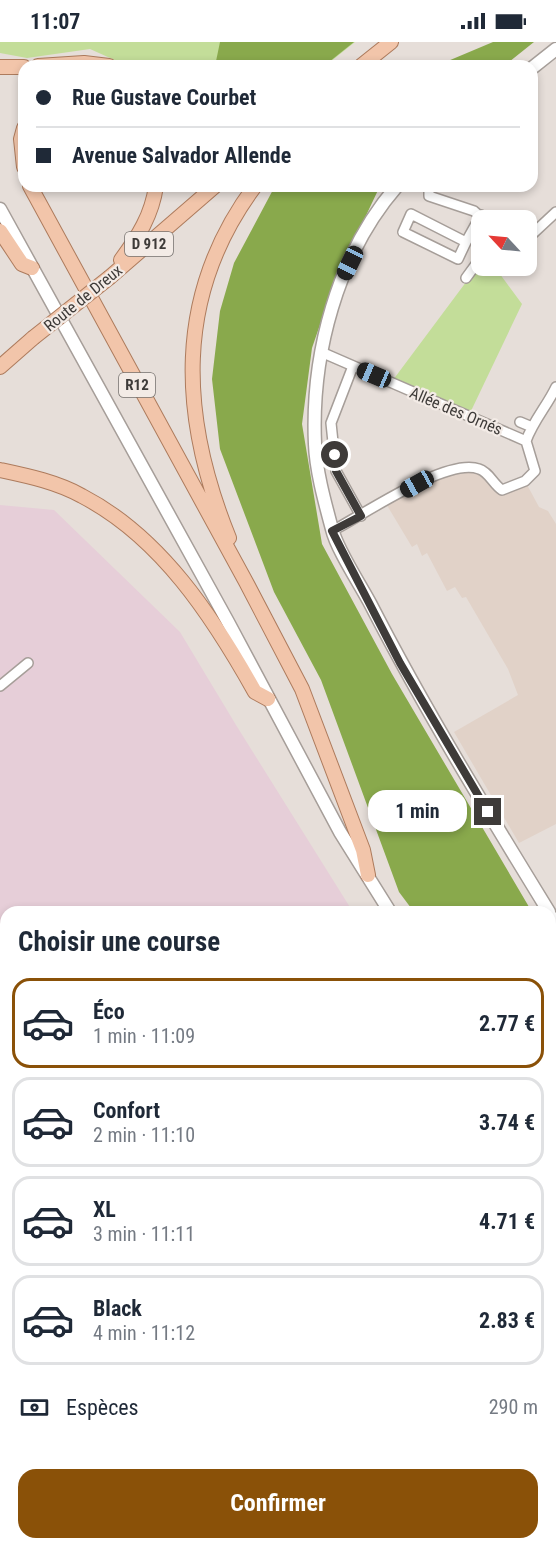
<!DOCTYPE html>
<html lang="fr">
<meta charset="utf-8">
<style>
body{margin:0;font-family:"Roboto Condensed",sans-serif;background:#f6f6f7;color:#1f2937;height:100vh;display:flex;flex-direction:column;font-size:22px;white-space:nowrap}
*{box-sizing:border-box;margin:0}
p{font-size:20px;color:#747a83}
.icon{flex:none;width:33px;height:33px;fill:none;stroke:currentColor;stroke-width:2;stroke-linecap:round;stroke-linejoin:round}
.map{position:relative;flex:1;overflow:hidden}
.panel{position:absolute;left:0px;top:864px;width:556px;height:644px;display:flex;flex-direction:column;background:#fff;border-radius:18px 18px 0 0;box-shadow:0 3px 9px #0003}
.panel>*{flex:none}
.top-card{position:absolute;left:18px;top:18px;width:520px;height:132px;border-radius:18px;box-shadow:0 3px 9px #0003;display:grid;align-content:center;height:132px;padding:0 18px;background:#fff}
.needle{width:39px;rotate:296deg}
.buttons{position:absolute;left:471px;top:168px;display:grid;gap:12px}
.buttons a{display:grid;place-items:center;width:66px;height:66px;border-radius:12px;background:#fff;box-shadow:0 3px 9px #0003;font-size:30px}
.end{position:absolute;width:27px;height:27px;margin:-14px;border:8px solid #3e3b39;background:#fff;box-shadow:0 0 0 3px #fff}
.from{border-radius:50%}
.bubble{position:absolute;height:42px;border-radius:18px;background:#fff;box-shadow:0 3px 9px #0003;font-size:20px;font-weight:700;line-height:42px;text-align:center}
.car{position:absolute;width:18px;height:36px;margin:-18px -9px;border-radius:8px;box-shadow:0 0 4px 2px #0007;background:linear-gradient(#222 24%,#8ab4d8 0 40%,#222 0 76%,#8ab4d8 0 86%,#222 0)}
.top-card b{display:flex;align-items:center;gap:21px;height:57px;font-size:22px}
.top-card b+b{border-top:2px solid #e0e1e3}
.top-card i{width:15px;height:15px;background:#1f2937}
ul{padding:0;list-style:none}
li{display:flex;align-items:center;gap:18px;height:90px;margin:0 12px 9px;padding:0 6px;border:3px solid #e0e1e3;border-radius:18px}
li div{flex:1}
li b{display:block;font-size:22px}
li em{font-style:normal;font-weight:700}
li.active{border-color:#8a5108}
li>.icon{width:54px;height:54px;stroke-width:1.5}
h2{padding:0 18px;font-size:27px;line-height:72px}
.pay{display:flex;align-items:center;gap:15px;height:66px;padding:0 18px;font-size:22px}
.pay p{margin-inline-start:auto}
.button{display:flex;gap:12px;margin-top:auto;padding:12px 18px}
.button a{flex:1;height:69px;border-radius:18px;background:#8a5108;color:#fff;font-size:24px;font-weight:700;line-height:69px;text-align:center}
.status{display:flex;justify-content:space-between;align-items:center;height:42px;padding:0 30px;background:#fff;direction:ltr}
.status svg{height:16px;fill:currentColor}
.map>svg:first-child{display:block}
.industrial{fill:#e6ced8}
.built{fill:#e1d2c8}
.green{fill:#c3dd99}
.forest{fill:#89a94c}
.lines{fill:none;stroke-linecap:round;stroke-linejoin:round}
.street-casing{stroke:#a69e99;stroke-width:12}
.secondary-casing{stroke:#a69e99;stroke-width:15}
.primary-casing{stroke:#ad7b5d;stroke-width:16}
.street{stroke:#fff;stroke-width:9}
.secondary{stroke:#fff;stroke-width:12}
.primary{stroke:#f2c5aa;stroke-width:14}
.primary-bridge-casing{stroke:#ad7b5d;stroke-width:16;stroke-linecap:butt}
.primary-bridge{stroke:#f2c5aa;stroke-width:14}
.route{stroke:#3e3b39;stroke-width:8}
.labels{text-anchor:middle;dominant-baseline:central;stroke-width:4.5;stroke-linejoin:round;paint-order:stroke}
.shield{fill:#f3ebe6;stroke:#74706d;stroke-width:1.5}
.shield-label{font-size:15px;font-weight:bold;fill:#3e3b39}
.street-label{font-size:16px;fill:#3e3b39;stroke:#f3ebe6}
</style>
<div class="status"><b>11:07</b><svg viewBox="0 0 49 12"><path d="M0 12V9h3v3zM5 12V6h3v6zM10 12V3h3v9zM15 12V0h3v12zM26 1h20v11H26zM47 4h2v5h-2z"/></svg></div>
<div class="map">
<svg width="556" height="1507" viewBox="0 0 556 1507">
<rect width="100%" height="100%" fill="#e6ded9"/>
<path class="industrial" d="M0,463L54,468L180,590L236,683L353,870H6V1385L0,1373Z
M556,1401V1507H399L388,1502H550L551,1405Z
M173,1502H229L223,1507H172Z"/>
<path class="built" d="M471,425L498,445L525,439L539,465L548,469L556,482V782L519,801L454,690L518,653L508,627L466,555L462,556L455,545L447,549L427,511L422,514L417,502L412,505L385,460L433,434Z"/>
<path class="green" d="M0,0H355L325,24H128L90,7L27,16L0,11Z
M481,220L482,224H494L522,262L471,369L393,338Z
M6,1407V1487L0,1476V1411Z
M14,1502H173L172,1507H16Z"/>
<path class="forest" d="M220,0H354L324,24H215Z
M493,0H534L504,24H436Z
M275,144H380L335,239L312,306L302,382L322,502L392,632L532,870H414L399,850L321,638L274,550L220,407L212,337L220,269L234,221Z
M551,900L556,908V1022L551,1033Z
M0,1373L6,1385V1407L0,1411Z
M0,1476L6,1487V1502H14L16,1507H0Z
M229,1502H255L264,1507H223Z"/>
<g class="lines">
<g class="street-casing">
<path id="street" d="M429,144V154L474,169L483,177
M526,198L556,170
M466,200L458,217L403,190L411,172L466,200L481,173
M466,236L482,214
M321,310L526,399
M353,324L331,381L336,429L361,474
M520,380L532,385
M332,489C363,473 447,415 479,427C489,430 493,442 502,448L525,439L535,429L526,399C533,379 547,364 556,345
M0,644L28,621
M550,1493L556,1489
M413,1502L424,1507
M178,1507L179,1502
M530,1507L538,1502"/>
</g>
<g class="secondary-casing">
<path id="secondary" d="M532,26L556,7
M397,144C337,213 311,313 315,402C316,429 325,461 332,487C337,508 360,542 371,563C425,668 487,769 549,870
M0,167L228,580L340,790L390,870
M550,873L556,882
M0,951L6,950
M550,1052L556,1045
M550,1102L556,1109"/>
</g>
<g class="primary-casing">
<path id="primary" d="M38,24L84,21L109,24
M361,24L391,0
M0,25H24
M24,86L21,97L24,125
M30,144L246,540L302,647L363,808L368,833
M0,189L22,222L32,226
M121,218C138,195 152,173 156,144
M110,235L215,144
M0,325L33,296
M0,428C28,434 57,440 82,454C161,495 213,575 255,650L268,657
M229,496C180,375 173,254 255,144"/>
</g>
<use href="#street" class="street"/>
<use href="#secondary" class="secondary"/>
<use href="#primary" class="primary"/>
<g class="primary-bridge-casing">
<path id="primary-bridge" d="M33,296L110,235"/>
</g>
<use href="#primary-bridge" class="primary-bridge"/>
</g>
<g class="lines">
<path class="route" d="M335,413L336,429L361,474L332,489L400,621L488,770"/>
</g>
<g class="labels">
<g class="shield">
<rect x="125" y="190" width="48" height="24" rx="4.5"/>
<rect x="119" y="331" width="36" height="24" rx="4.5"/>
</g>
<g class="shield-label">
<text x="149" y="202">D 912</text>
<text x="137" y="343">R12</text>
</g>
<g class="street-label">
<text transform="translate(83 256) rotate(-39)">Route de Dreux</text>
<text transform="translate(456 369) rotate(23)">Allée des Ornés</text>
</g>
</g>
</svg>
<div class="buttons">
<a><svg class="needle" viewBox="-14 -14 28 28"><path d="M0-13l5 13h-10z" fill="#e53935"/><path d="M0 13l5-13h-10z" fill="#747a83"/></svg></a>
</div>
<i class="end from" style="left:335px;top:413px"></i>
<i class="end" style="left:488px;top:770px"></i>
<div class="bubble" style="left:368px;top:748px;width:99px">1 min</div>
<i class="car" style="left:350px;top:221px;rotate:206deg"></i>
<i class="car" style="left:374px;top:333px;rotate:293deg"></i>
<i class="car" style="left:417px;top:442px;rotate:241deg"></i>
<div class="top-card">
<b><i class="from"></i>Rue Gustave Courbet</b>
<b><i></i>Avenue Salvador Allende</b>
</div>
<section class="panel">
<h2>Choisir une course</h2>
<ul>
<li class="active"><svg class="icon" aria-label="car" viewBox="0 0 24 24"><path d="M5 17H2v-5l4-1 3-4h7l3 4 3 1v5h-3M9 17h6M6 11h13"/><circle cx="7" cy="17" r="2"/><circle cx="17" cy="17" r="2"/></svg><div><b>Éco</b><p>1 min · 11:09</p></div><em>2.77 €</em></li>
<li><svg class="icon" aria-label="car" viewBox="0 0 24 24"><path d="M5 17H2v-5l4-1 3-4h7l3 4 3 1v5h-3M9 17h6M6 11h13"/><circle cx="7" cy="17" r="2"/><circle cx="17" cy="17" r="2"/></svg><div><b>Confort</b><p>2 min · 11:10</p></div><em>3.74 €</em></li>
<li><svg class="icon" aria-label="car" viewBox="0 0 24 24"><path d="M5 17H2v-5l4-1 3-4h7l3 4 3 1v5h-3M9 17h6M6 11h13"/><circle cx="7" cy="17" r="2"/><circle cx="17" cy="17" r="2"/></svg><div><b>XL</b><p>3 min · 11:11</p></div><em>4.71 €</em></li>
<li><svg class="icon" aria-label="car" viewBox="0 0 24 24"><path d="M5 17H2v-5l4-1 3-4h7l3 4 3 1v5h-3M9 17h6M6 11h13"/><circle cx="7" cy="17" r="2"/><circle cx="17" cy="17" r="2"/></svg><div><b>Black</b><p>4 min · 11:12</p></div><em>2.83 €</em></li>
</ul>
<div class="pay"><svg class="icon" aria-label="cash" viewBox="0 0 24 24"><path d="M3 7h18v10H3z"/><circle cx="12" cy="12" r="2"/></svg>Espèces<p>290 m</p></div>
<div class="button"><a>Confirmer</a></div>
</section>
</div>
